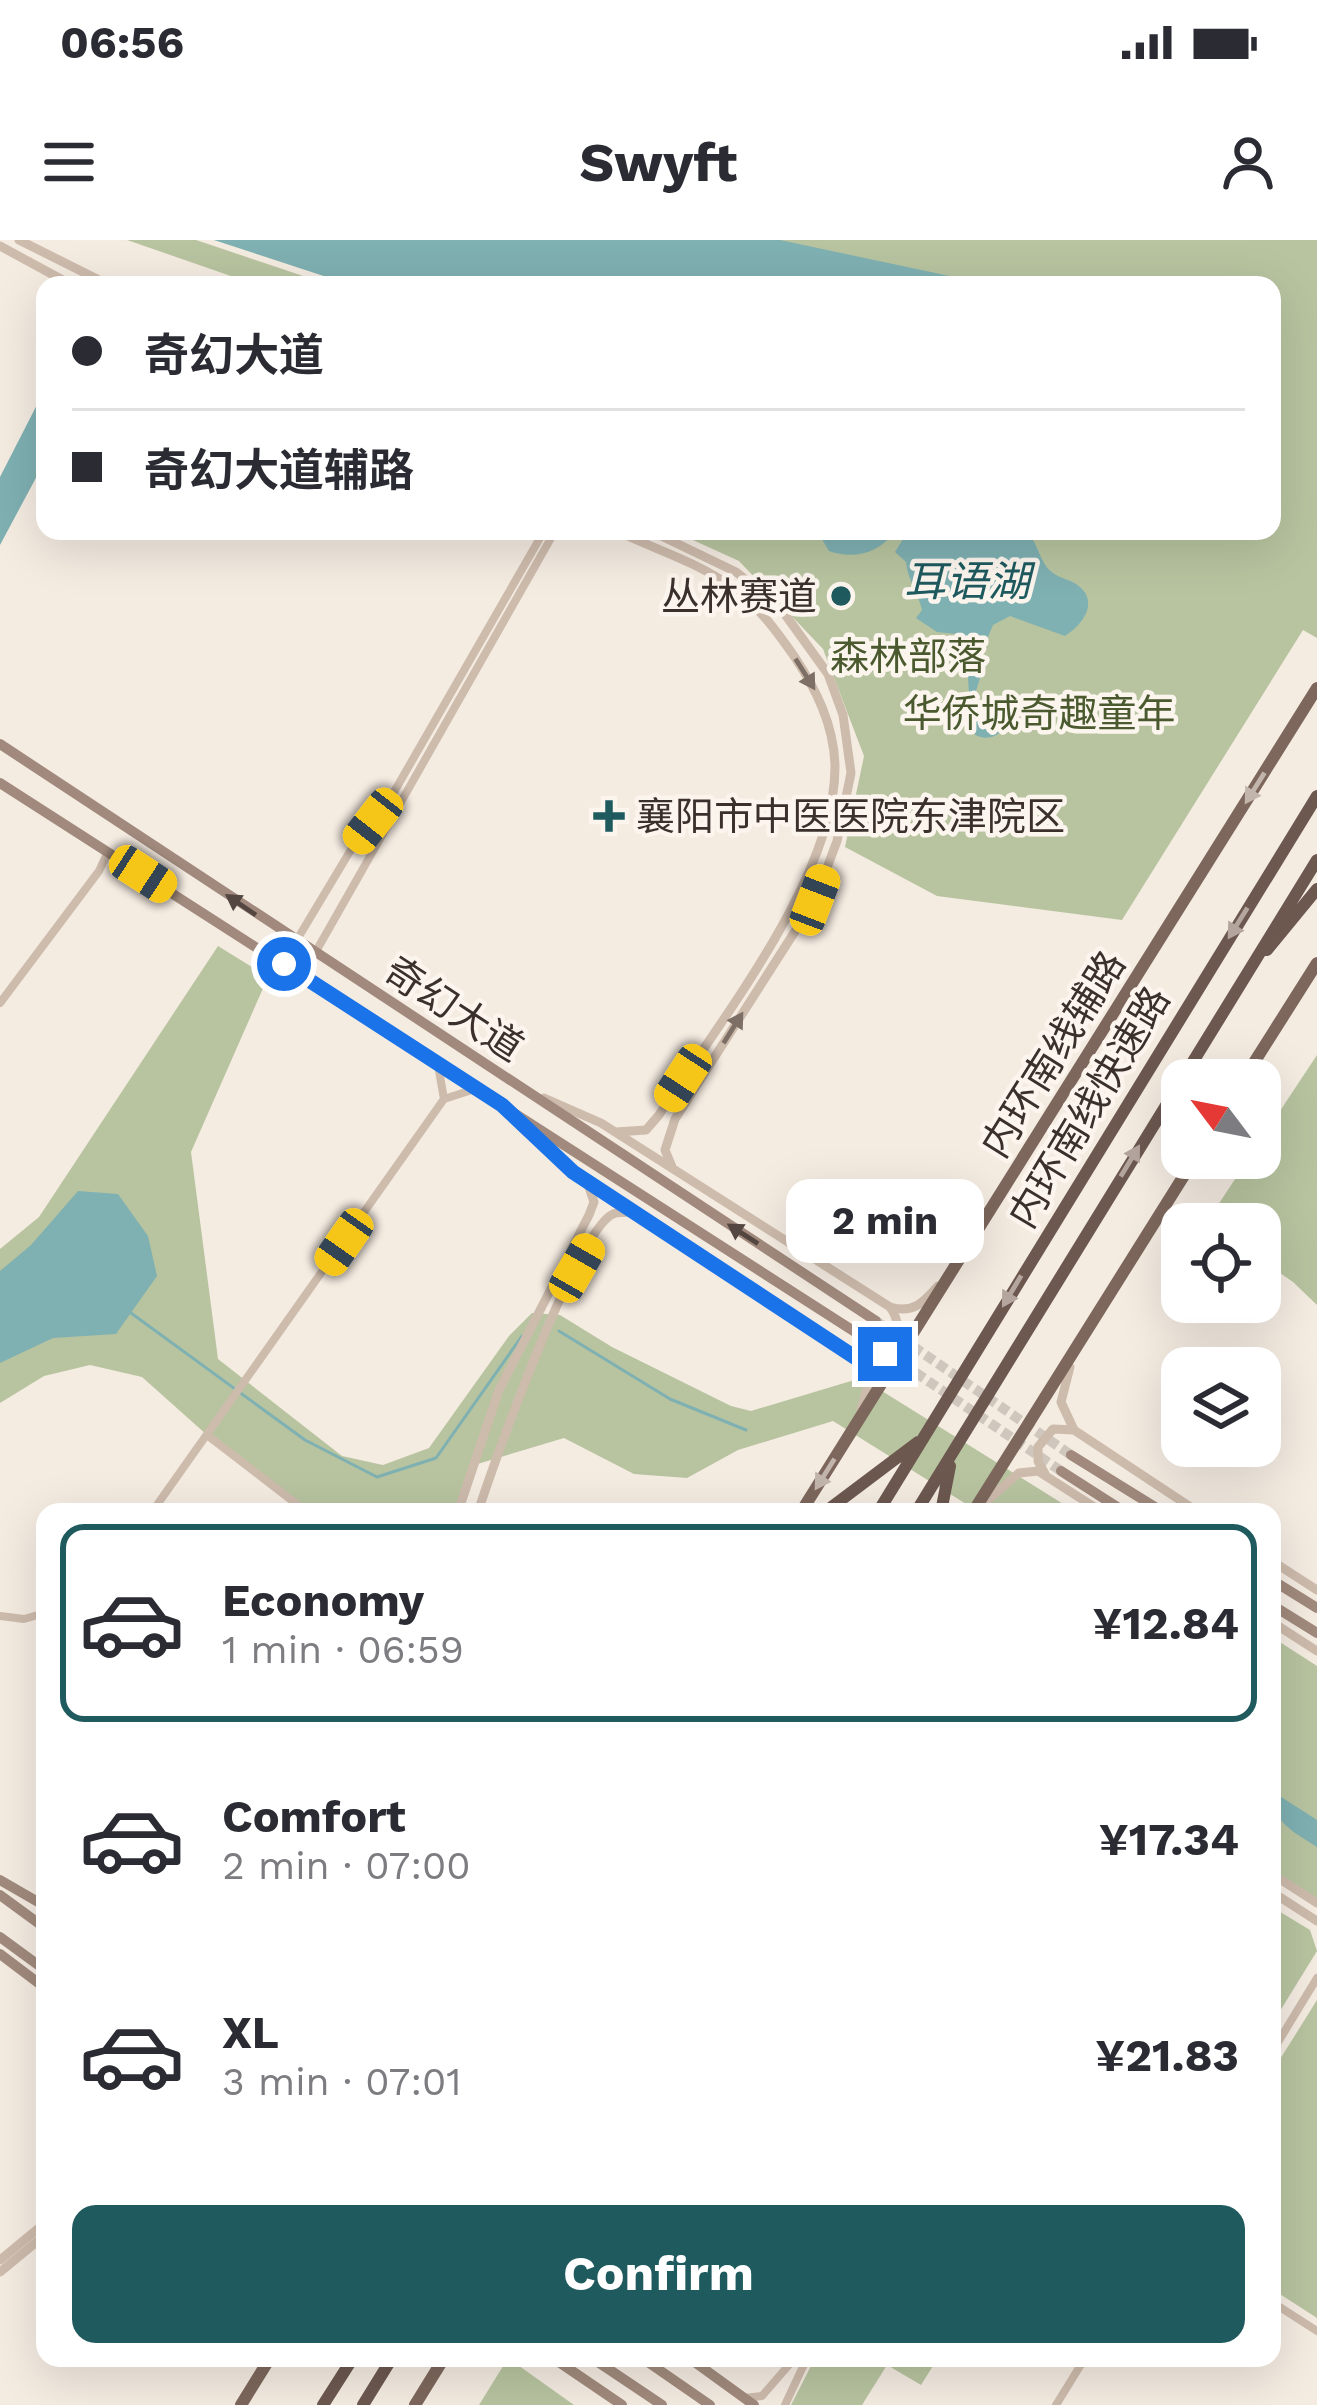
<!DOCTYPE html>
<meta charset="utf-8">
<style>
body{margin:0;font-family:"Work Sans","Noto Sans SC",sans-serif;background:#f7f7f7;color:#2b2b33;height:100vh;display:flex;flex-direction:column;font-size:45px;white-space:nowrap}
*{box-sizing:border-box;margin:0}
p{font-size:39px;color:#7c7c81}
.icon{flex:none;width:66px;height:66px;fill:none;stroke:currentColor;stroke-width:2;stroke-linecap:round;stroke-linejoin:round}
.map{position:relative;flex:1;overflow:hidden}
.side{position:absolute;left:36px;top:1263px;width:1245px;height:864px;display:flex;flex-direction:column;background:#fff;border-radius:24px;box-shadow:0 12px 48px #0002}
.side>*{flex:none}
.guide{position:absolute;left:36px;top:36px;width:1245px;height:264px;border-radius:24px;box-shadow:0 12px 48px #0002;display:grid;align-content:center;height:264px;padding:0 36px;background:#fff}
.needle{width:78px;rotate:302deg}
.controls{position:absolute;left:1161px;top:819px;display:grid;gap:24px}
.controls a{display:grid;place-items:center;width:120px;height:120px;border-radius:24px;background:#fff;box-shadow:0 12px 48px #0002;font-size:60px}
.end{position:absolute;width:54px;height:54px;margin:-27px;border:15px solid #1a73e8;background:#fff;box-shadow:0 0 0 6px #fff}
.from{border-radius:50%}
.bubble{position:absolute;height:84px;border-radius:24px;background:#fff;box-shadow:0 12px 48px #0002;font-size:39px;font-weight:700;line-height:84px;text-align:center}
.car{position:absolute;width:36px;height:72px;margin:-36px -18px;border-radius:15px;box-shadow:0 0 9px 3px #0007;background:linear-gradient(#f5c518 24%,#345 0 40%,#f5c518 0 76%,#345 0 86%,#f5c518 0)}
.guide b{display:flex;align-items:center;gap:42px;height:114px;font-size:45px}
.guide b+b{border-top:3px solid #e1e1e2}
.guide i{width:30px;height:30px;background:#2b2b33}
ul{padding:21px 0 0;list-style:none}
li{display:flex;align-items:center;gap:36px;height:198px;margin:0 24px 18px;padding:0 12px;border:6px solid transparent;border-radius:24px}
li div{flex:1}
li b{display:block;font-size:45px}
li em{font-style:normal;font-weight:700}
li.on{border-color:#1f5a5e}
li>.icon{width:108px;height:108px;stroke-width:1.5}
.button{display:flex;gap:24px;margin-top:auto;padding:24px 36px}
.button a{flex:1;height:138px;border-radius:24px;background:#1f5a5e;color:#fff;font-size:48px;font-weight:700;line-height:138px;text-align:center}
.status{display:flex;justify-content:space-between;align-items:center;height:84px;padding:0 60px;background:#fff;direction:ltr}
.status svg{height:33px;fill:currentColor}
header{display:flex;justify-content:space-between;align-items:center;height:156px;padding:0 36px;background:#fff;font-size:54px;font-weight:700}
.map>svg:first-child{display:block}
.green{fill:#b8c4a0}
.water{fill:#7fb0b2}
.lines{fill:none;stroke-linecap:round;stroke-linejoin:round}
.stream{stroke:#7fb0b2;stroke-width:3}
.secondary-tunnel{stroke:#cfc6bd;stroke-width:10;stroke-dasharray:10 5;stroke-linecap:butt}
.minor{stroke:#cdbbac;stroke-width:8}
.tertiary{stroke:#cdbbac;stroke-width:9}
.secondary{stroke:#a18a7d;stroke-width:10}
.primary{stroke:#7d675c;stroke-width:12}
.trunk{stroke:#6c584f;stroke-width:12}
.oneway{fill:#7d6f65}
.oneway2{fill:#c2b5ac}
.oneway3{fill:#544640}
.oneway4{fill:#b4a69e}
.route{stroke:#1a73e8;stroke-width:15}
.poi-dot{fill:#1f5a5e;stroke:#fbf5ee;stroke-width:4.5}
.labels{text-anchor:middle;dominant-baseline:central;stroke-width:9;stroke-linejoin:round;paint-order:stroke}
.poi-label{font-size:39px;fill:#3b302b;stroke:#fbf5ee;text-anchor:end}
.park-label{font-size:39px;fill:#4a5a2e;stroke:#fbf5ee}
.street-label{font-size:39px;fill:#3b302b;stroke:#fbf5ee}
.water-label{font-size:42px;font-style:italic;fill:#1f5a5e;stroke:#fbf5ee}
</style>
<div class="status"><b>06:56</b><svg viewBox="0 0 49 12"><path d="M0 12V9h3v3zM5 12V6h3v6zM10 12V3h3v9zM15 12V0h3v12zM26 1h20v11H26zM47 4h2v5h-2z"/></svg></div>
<header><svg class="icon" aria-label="menu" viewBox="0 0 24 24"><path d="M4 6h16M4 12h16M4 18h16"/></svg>Swyft<svg class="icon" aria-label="person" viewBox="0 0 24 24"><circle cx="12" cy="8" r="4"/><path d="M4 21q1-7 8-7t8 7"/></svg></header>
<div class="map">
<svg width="1317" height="2165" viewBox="0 0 1317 2165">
<rect width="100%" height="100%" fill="#f4ebe1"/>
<path class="green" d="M127,0H196L330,45H257Z
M764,0H1317V398L1303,390L1122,680L937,656L845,607L864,516L823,409L739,321L673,291H1272V45H736Z
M218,706L268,737L191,912L218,1119L342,1216L383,1225L429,1208L509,1096L532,1073L560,1075L612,1107L731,1166L751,1171L861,1138L1076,1272H979L833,1181L738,1210L687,1238L634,1234L564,1198L471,1226L458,1272H307L207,1195L142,1137L90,1125L44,1136L0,1163V1009L39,977Z
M1317,815V1065L1293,1042L1260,1019V984L1206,983L1249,918H1260V901Z
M1272,1397L1317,1426V1663L1272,1634Z
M1272,1667L1310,1690L1317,1711L1272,1784Z
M1317,1760V2078L1272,2049V1832Z
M508,2118L574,2165H479Z
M815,2118H938L921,2145L887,2125L862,2165H791Z"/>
<path class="water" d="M214,0H780L992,45H351Z
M45,149V221L0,305V237Z
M817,291H895C880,313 854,320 829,311Z
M908,291L947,297L957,291H1026C1039,303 1039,323 1053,333C1061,339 1073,340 1080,347C1099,364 1081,386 1065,396L1010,376L993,385L985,404L981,405V435L975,454L984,470L1004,480L1003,490C991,502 974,500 965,484L969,473L963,463L966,454L969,456L968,436L976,404L969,403L965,395L937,392L916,378L922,370C918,352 908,341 906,322L895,312Z
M78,951L118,954L148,996L157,1036L116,1094L53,1098L0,1123V1031L31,1005Z
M1272,1551L1317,1580V1607C1292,1591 1272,1582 1272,1551Z"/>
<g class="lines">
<path class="stream" d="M131,1073L305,1200L377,1237L436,1218L522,1096
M559,1091L670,1159L746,1190"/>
<path class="secondary-tunnel" d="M876,1081L1071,1215
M866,1099L1061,1231"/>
<path class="minor" d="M283,723L355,603L390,559L544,291
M302,736L555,291
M0,763L99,631L108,612
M438,825L444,859
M207,1195L307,1272
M152,1272L444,859L475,849
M0,1376L24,1379L45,1373
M1272,1812L1317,1738
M1272,2062L1317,2091
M744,2158L762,2156L795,2118
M785,2165L807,2118
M1056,2165L1085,2118"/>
<path class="tertiary" d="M19,0L109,45
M0,6L72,45
M651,291L736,332L779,366L828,434L843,475L851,533L837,601L815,660L675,879L665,910L672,927
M544,858L601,883L890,1067C913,1074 923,1063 938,1046
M519,881L573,932L856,1118L869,1143L861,1169
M616,892L646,890L659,875C718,783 836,637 835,526C834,485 816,449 794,416C775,389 759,367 733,348C700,323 654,309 617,291
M856,1118C887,1122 910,1095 890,1067
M1070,1127L1061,1162L1074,1190L1198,1272
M1045,1234L1038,1221V1207L1053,1189L1074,1190
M983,1264L1019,1233L1038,1231L1102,1272
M458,1272L499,1150L589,975L594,962L587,941
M478,1272C493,1225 576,991 613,974C617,972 628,972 632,972
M1272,1321L1317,1350
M1272,1382L1317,1411
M1272,1634L1317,1663
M1272,1652L1317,1681
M0,2020L45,1983
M0,2032L45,1995"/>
<path class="secondary" d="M0,504L876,1081
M0,543L866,1099
M1071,1215L1163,1272
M1061,1231L1125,1272
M1272,1340L1317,1368
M1272,1365L1317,1393
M0,1640L45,1666
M0,1655L45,1688
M0,1697L45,1730
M0,1714L45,1748
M553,2118L622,2165
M592,2118L662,2165
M642,2118L710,2165
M689,2118L754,2165"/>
<path class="primary" d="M1243,840L1317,723
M801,1272L1317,448
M973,1272L1195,918
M241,2165L270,2118
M415,2165L444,2118"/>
<path class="trunk" d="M1267,710L1317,649
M825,1272L918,1202
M878,1272L1317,556
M916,1272L1317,620
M941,1272L950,1226
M323,2165L353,2118
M363,2165L392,2118"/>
</g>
<defs><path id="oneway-solid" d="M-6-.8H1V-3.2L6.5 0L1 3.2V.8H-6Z" transform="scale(3)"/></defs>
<g class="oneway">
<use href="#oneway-solid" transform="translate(805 434) rotate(58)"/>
<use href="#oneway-solid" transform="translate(733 788) rotate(-58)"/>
</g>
<g class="oneway2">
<use href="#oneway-solid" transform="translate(1255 548) rotate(122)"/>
<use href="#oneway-solid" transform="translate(825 1234) rotate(122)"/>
</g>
<g class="oneway3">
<use href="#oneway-solid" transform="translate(241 665) rotate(-146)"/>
<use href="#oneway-solid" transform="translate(743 994) rotate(-147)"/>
</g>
<g class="oneway4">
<use href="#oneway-solid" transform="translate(1238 683) rotate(122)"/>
<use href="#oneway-solid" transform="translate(1130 921) rotate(-59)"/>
<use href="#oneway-solid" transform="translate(1012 1051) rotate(121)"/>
</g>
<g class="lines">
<path class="route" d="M284,724L502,865L573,932L856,1118L871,1120L885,1114"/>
</g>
<g class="poi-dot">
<circle cx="841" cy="356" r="12"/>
<path d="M603 558h12v12h12v12h-12v12h-12v-12h-12v-12h12z"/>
</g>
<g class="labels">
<g class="poi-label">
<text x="817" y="356">丛林赛道</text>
<text x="636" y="576" text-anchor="start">襄阳市中医医院东津院区</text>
</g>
<g class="park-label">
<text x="908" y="416">森林部落</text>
<text x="1039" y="473">华侨城奇趣童年</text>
</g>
<g class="street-label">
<text transform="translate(454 769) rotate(33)">奇幻大道</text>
<text transform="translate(1053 814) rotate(-58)">内环南线辅路</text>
<text transform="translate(1089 867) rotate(-59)">内环南线快速路</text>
</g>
<g class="water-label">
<text x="967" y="341">耳语湖</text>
</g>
</g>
</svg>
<div class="controls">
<a><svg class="needle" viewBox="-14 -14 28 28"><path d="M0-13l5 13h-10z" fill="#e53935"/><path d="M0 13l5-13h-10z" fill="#7c7c81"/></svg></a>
<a><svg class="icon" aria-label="locate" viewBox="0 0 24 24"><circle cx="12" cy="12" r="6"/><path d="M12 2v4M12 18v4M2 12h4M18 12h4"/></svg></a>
<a><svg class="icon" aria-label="layers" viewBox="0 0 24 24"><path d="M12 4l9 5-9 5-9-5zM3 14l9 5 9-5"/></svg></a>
</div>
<i class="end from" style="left:284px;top:724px"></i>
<i class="end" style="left:885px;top:1114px"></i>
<div class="bubble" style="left:786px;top:939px;width:198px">2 min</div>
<i class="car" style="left:373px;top:581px;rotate:218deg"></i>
<i class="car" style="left:143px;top:634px;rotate:123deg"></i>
<i class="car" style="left:815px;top:660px;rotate:21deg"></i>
<i class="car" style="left:683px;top:838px;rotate:213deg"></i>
<i class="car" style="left:344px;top:1002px;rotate:215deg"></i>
<i class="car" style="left:577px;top:1028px;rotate:30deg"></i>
<div class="guide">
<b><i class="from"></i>奇幻大道</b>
<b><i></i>奇幻大道辅路</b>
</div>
<section class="side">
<ul>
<li class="on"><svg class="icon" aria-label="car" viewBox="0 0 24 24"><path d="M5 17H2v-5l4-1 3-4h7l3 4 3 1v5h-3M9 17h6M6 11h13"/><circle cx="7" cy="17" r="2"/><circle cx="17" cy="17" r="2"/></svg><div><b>Economy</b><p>1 min · 06:59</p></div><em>¥12.84</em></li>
<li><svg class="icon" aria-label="car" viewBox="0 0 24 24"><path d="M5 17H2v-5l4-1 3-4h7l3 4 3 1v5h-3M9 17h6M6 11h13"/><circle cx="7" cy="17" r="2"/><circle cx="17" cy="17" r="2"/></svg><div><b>Comfort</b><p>2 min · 07:00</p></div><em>¥17.34</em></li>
<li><svg class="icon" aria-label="car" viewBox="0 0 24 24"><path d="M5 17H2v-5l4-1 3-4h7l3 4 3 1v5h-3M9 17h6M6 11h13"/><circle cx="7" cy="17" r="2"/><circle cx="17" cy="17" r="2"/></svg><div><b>XL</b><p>3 min · 07:01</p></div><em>¥21.83</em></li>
</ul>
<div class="button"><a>Confirm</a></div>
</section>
</div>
